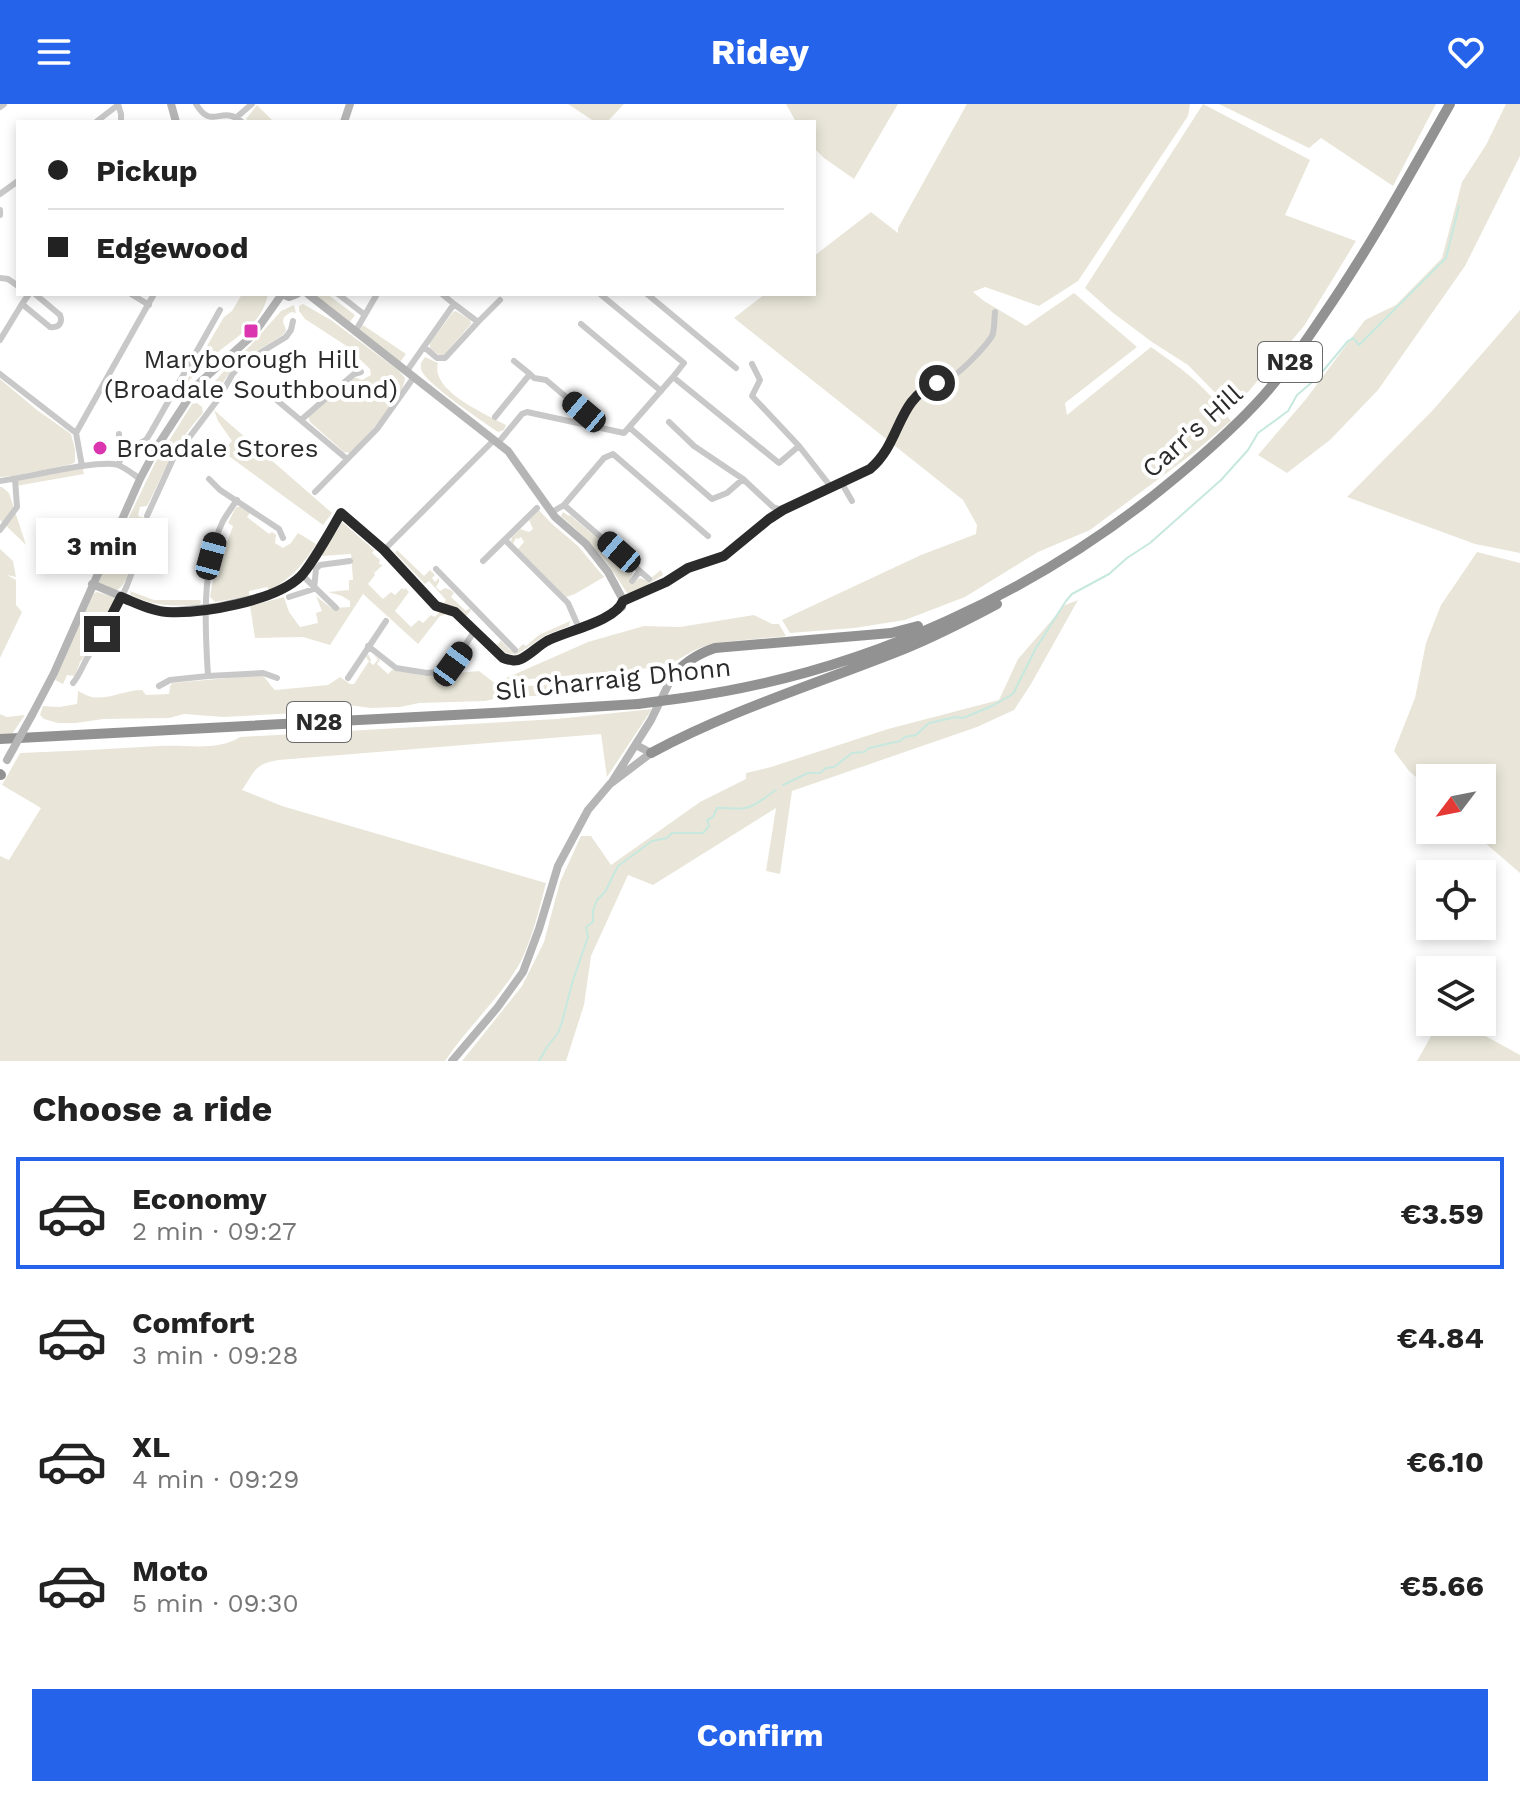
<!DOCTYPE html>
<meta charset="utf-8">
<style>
body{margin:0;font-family:"Work Sans",sans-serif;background:#f6f6f6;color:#222;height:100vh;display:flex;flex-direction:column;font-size:30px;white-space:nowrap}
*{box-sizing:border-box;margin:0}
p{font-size:26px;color:#767676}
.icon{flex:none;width:44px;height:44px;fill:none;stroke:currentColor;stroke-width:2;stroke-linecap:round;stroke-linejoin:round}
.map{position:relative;height:957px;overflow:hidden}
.details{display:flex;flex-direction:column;background:#fff;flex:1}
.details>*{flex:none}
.guide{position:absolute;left:16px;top:16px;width:800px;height:176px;border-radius:0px;box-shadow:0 4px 12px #0003;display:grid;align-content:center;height:176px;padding:0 32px;background:#fff}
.needle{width:52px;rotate:238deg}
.fabs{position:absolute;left:1416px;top:660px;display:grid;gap:16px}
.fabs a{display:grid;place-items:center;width:80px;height:80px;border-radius:0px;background:#fff;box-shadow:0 4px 12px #0003;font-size:40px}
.end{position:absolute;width:36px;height:36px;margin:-18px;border:10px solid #2b2b2b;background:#fff;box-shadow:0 0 0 4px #fff}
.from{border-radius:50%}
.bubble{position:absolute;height:56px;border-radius:0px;background:#fff;box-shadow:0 4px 12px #0003;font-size:26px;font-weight:700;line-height:56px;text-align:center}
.car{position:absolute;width:24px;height:48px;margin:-24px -12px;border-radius:10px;box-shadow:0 0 6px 2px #0007;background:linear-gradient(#222 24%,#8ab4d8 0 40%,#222 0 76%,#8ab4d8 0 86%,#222 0)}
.guide b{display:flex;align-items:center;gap:28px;height:76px;font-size:30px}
.guide b+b{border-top:2px solid #e0e0e0}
.guide i{width:20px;height:20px;background:#222}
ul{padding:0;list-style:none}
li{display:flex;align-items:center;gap:24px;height:112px;margin:0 16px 12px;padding:0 16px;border:4px solid transparent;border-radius:0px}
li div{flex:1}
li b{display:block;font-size:30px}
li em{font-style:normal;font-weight:700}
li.on{border-color:#2563eb}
li>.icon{width:72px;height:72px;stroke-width:1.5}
h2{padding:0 32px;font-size:36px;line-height:96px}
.cta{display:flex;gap:16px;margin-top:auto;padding:16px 32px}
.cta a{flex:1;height:92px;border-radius:0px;background:#2563eb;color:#fff;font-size:32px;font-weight:700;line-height:92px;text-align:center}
header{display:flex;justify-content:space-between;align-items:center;height:104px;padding:0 32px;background:#2563eb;color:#fff;font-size:36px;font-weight:700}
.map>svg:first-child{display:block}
.green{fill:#e9e6d9}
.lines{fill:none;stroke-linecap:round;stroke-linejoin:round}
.stream{stroke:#c6e8df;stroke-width:2}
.street{stroke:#c8c8c8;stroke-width:6}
.secondary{stroke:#b5b5b5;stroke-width:8}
.highway{stroke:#929292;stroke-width:10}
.secondary-bridge{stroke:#b5b5b5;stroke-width:8}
.highway-bridge{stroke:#929292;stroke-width:10}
.route{stroke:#2b2b2b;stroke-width:10}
.poi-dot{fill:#db35af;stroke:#fff;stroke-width:3}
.labels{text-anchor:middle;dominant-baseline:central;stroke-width:8;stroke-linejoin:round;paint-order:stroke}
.shield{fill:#fff;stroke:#6b6b6b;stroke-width:2}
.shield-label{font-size:24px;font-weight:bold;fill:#2b2b2b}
.poi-label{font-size:26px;fill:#2b2b2b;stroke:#fff}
.street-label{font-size:26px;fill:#2b2b2b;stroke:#fff}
</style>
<header><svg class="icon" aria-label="menu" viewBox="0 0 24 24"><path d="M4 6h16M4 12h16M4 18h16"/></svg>Ridey<svg class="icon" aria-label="heart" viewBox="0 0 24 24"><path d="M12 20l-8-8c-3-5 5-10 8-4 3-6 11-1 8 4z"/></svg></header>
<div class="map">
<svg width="1520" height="957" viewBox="0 0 1520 957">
<rect width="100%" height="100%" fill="#fff"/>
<path class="green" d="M568,0H624L607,18H595Z
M786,0H898L854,75L824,54L814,44V18H796Z
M967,0H1190L1188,12L1078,177L1039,202L985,183L973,188L984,197L1026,222L1074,189L1137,243L1065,299L1067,311L1151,243C1184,266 1207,283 1231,317L1192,350L1090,426L1038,448L965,493L905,516L854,524L790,529L782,516L921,451L976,430L977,421L963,396L734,214L765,190H814V152L871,108L898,129V124Z
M1203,0L1310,56L1285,111L1356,137L1304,222L1249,287L1230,304L1188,261L1152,238L1112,208L1085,184Z
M1219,0H1436L1393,82L1321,34L1309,44Z
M1506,0H1520V52L1465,162L1378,286L1330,336L1287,369L1258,351L1306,295L1365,216L1396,201L1442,154L1462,78L1486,41Z
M257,1L274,18H249L246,15Z
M242,190H268C262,221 237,231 216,250C203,261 192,273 181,286L224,213L232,207Z
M311,190H327L355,211L349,219Z
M303,200L331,216L398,266L405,274C403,295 365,334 350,349L344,348L310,318L308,312L354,273L362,276L371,271L370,265L345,241L305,215L299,207V202Z
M294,201L296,209L291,208L284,213L283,218L286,226L284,230C250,253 234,254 215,293H209L205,288L226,265L251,241L281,207Z
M1520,206V449L1475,440L1347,393L1433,306Z
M456,207L470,216L471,220L444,251L441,252L430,245V239L453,208Z
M363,221L406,250L400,258L358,228Z
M425,253L438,259C430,287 486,310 506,321L504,326L498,328C484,318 424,279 421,265C420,258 422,258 425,253Z
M0,275L37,306L71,330L75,345V358L72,360L14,372L0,373Z
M197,299L202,303L203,309C176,338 165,367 147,402L140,403L138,412L148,415L140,424L130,423V431L135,437C132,454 131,477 116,487L97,479L113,440L129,413L155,359L192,300Z
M214,306L332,409L323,421L222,347L232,337L218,317Z
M82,362L84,370L16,382L15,375Z
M0,383H2L9,389L26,441L0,416Z
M237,403H241L250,409L247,413L269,430L272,428L276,431L275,439L283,444L291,439L298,429L316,440C303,461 291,475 269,486L267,483L249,487V492L215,498L210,493L218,447H224L233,422L228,419L235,405Z
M539,406L551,419L578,442L604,473L575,490L566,493L518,445L524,438L521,433L518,435L516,434L513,440L511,437L512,433L520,425L529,428L533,425L529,416Z
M563,408L569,412L570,411L631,463L633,468L630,475L634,478L640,474L647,477L661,466L663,471L634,489H627C606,455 591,438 561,412Z
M342,418L374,446L372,449L380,456L379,460L383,461L374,469L375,471L368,480L383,495L391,488L395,491L402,484L404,486L405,484L409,488L395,507L411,523L419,516L423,519L431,511L435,513L440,507L447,510L440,512L418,540L363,490L330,541L303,533L255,534L250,502L284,493L289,508L300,523L318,519L316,509L322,507L316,492L331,504L350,503V497L342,492L328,488L349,486V476H353L351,450L321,452Z
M0,445L13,457L16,473L7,471L16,476V501L22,508L0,554Z
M397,446L424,472L430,466L435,471L432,474L435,478L439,474V478L436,483L440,487L445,484L451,486L454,489L451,493L466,507L470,504L471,506L466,512L456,503L444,499L446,496L429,477L425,480L395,449Z
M1477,448L1520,459V769L1470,726H1482V674H1430V685L1409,667L1394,647L1415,594L1426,539L1441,501Z
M130,487L154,496H200L201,498L199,501C174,502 154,503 131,491Z
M97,488L114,493V500L90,545L80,558L75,572L67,571L63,580L55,576L94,489Z
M1078,496L1031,580L1014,606L977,623L792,687L780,770L766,767L776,704L653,781L628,771L591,852L584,901L566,957H462L522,882L544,838L560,778L581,732H591L611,761L700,698L746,675V669L771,663L888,625L999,596L1018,555L1065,501Z
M754,511L772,520H779L786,532C764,535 722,536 702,543C686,549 677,559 660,563L510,577L504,575L588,538L644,522L680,523Z
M570,517L569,522L546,531L516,551L506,549L497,541L501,537L510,546L516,547L523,540L526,542L539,531Z
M368,550L371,556L370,558L373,561L378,556L373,550L380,556L377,560L388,570L392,566L425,572L479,567L501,584L568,579L570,586L563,592H505L485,597L419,599L400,603L371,604L348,601L337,604L297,609L224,613L184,610L169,614L103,615L76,619H58L44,615L40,611L43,602L59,603L77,600L78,587C83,589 87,592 92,593C108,596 125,586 142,586L146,591L169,590L170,582L172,579L261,571C267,574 269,581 275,586L328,581L340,573L350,580H354L369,557L366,553Z
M652,605L607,673L601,630L279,656C254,660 255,667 242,686L282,702L546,779C539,806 533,832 521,857C501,894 468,922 445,957H0V752L9,756L41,704L2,681L20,649C67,647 113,645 159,642C186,640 216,648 240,633L557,615Z
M0,610L7,613L25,611L12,630H0Z
M1439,918H1460L1520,951V957H1417Z"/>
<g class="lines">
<path class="stream" d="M783,681L808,669H820L826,664L834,663L852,649L864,648L869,644L900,637L905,633L916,631L929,619L956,613L963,614L992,602L1013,590L1036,544L1066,497L1072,490L1109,470L1127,454L1150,439L1221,376L1248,346L1258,329L1288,307L1297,291L1318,273L1348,237L1353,234L1359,241L1446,154L1459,102
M539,957L547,943L558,929L562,918L573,876L588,833L586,823L593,818V807L597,796L605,788L618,762L652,737L667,734L672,729H703L709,722L707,716L713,713L717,704C726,703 736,706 745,704C757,702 766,692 776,686"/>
<path class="street" d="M118,0L121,10V18
M196,0C212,27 221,0 242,18
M0,3L4,0
M238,12L252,0
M96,18L118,1
M0,90L18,77
M0,106V111
M0,174L8,175L18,182
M131,190L149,201
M338,190L365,211
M442,190L454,200
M600,190L684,259L673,273
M647,190L736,264
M22,200L29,190
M478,218L500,196
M581,220L661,287
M355,228L377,190
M0,236L22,200L50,223C59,224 63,219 60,211L35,190
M514,257L530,270
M752,260L760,276L752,292L799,342L831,383
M407,267L411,261L454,200L478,218L445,254H437L424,243
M0,270L76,329L82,362
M273,293L347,355
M495,313L530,270L534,274L546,276L584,308L586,313L585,321
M301,316L354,270L361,268
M669,318L694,342L743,375L773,403L783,406
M630,324L712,395L727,389L743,375
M76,329L154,190
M119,330V336L126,346
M498,339L522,310L527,308L624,329L673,273L779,359L799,342
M118,361L124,348L146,336L151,328L220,206
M209,375L220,386L279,425L283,434
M0,377C25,374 98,355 118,361C126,364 133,370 140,375
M841,378L852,397
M315,388L377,325L414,273
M564,401L604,354L613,350L708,432
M552,408L564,401L649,475
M147,412L173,355L219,294L232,271L240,261L286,233L291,226L293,217
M0,426L17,403L15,375
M505,436L568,499L579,524
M384,446L494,336
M483,457L537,404
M436,465L515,546
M302,471L336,504
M632,477L640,467
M314,485L316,465L320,461L350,457
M289,493L314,485
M623,497L666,478L688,464L724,452L753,428L783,406L870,365C881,355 890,344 896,331C900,321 902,311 908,302C920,284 936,282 953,272C963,266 986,242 992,232C995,226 994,215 995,208
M368,542L396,564L427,569L438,568L453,560L475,526
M208,572C205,525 201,461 223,417C227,410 232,403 237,396
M348,574L386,517
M73,579C80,571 83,560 89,551C108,517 142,470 137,428
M159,582L170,576L208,572L263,569L277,574"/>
<path class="secondary" d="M171,0L176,18
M344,18L350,0
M282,190L289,193L297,190
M92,480L154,506L166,508L217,503L269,491L280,487L302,471L341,409L384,446L436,502L455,508L499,551L510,556L521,555L548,536L606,513L622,503V494L608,468L586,440L555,413L508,347L308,190
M32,611L54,569L140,375L158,341L198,280L253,231L282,190
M612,678L651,616L673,571
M452,957L497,904L523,868L539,825L558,762L588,706L610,680L651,649L636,641"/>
<path class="highway" d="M673,571C686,558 697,550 715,544L891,529L918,522
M683,594C865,569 1040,488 1180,370C1210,345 1238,320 1264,291C1285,267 1304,240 1322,213C1369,145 1409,72 1450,0
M0,635L492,609L638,600
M651,649C731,606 819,579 904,545C936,532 967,516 997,500
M0,670L1,671"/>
<path class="secondary-bridge" d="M7,656L32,611"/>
<path class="highway-bridge" d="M638,600L683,594"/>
</g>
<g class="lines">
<path class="route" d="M102,530L121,493C136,499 151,507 167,508C202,510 276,497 301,472C314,458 331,426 341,409L384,446L436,502L455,508L503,554C510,556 515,558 521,555C531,550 538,542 547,537C566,527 616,517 623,497L666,478L688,464L724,452L769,415L783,406L870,365C902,338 896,295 937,279"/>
</g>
<g class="poi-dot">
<rect x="243" y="219" width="16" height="16" rx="4"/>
<circle cx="100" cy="344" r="8"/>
</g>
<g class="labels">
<g class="shield">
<rect x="1258" y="238" width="64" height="40" rx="6"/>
<rect x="287" y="598" width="64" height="40" rx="6"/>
</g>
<g class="shield-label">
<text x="1290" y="258">N28</text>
<text x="319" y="618">N28</text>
</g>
<g class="poi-label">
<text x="251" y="255">Maryborough Hill<tspan x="251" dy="30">(Broadale Southbound)</tspan></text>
<text x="116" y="344" text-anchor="start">Broadale Stores</text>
</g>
<g class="street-label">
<text transform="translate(1192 327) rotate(-42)">Carr's Hill</text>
<text transform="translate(613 575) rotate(-6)">Sli Charraig Dhonn</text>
</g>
</g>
</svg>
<div class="fabs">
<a><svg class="needle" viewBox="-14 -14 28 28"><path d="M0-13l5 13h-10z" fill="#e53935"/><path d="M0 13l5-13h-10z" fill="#767676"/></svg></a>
<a><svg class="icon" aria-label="locate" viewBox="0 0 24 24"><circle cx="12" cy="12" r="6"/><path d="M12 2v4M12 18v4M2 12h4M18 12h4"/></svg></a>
<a><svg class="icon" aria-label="layers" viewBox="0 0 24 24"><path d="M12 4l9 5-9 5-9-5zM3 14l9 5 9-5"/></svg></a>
</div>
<i class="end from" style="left:937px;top:279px"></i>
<i class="end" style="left:102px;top:530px"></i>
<div class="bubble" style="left:36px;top:414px;width:132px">3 min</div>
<i class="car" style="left:584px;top:308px;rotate:310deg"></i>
<i class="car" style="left:619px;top:448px;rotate:311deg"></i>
<i class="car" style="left:211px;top:452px;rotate:15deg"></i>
<i class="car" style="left:453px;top:560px;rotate:36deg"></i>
<div class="guide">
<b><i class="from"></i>Pickup</b>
<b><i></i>Edgewood</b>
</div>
</div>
<section class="details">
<h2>Choose a ride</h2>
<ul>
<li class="on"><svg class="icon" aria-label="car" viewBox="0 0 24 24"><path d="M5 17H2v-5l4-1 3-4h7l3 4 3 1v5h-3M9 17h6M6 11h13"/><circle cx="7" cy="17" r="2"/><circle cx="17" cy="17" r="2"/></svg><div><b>Economy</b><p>2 min · 09:27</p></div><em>€3.59</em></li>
<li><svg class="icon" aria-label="car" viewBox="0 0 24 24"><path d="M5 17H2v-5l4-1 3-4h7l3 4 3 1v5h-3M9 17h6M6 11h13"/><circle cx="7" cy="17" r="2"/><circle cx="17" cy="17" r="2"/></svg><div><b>Comfort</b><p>3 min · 09:28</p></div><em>€4.84</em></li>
<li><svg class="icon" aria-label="car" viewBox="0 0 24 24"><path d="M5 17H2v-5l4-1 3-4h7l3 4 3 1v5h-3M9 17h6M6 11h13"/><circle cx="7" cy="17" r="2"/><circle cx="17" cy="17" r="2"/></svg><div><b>XL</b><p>4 min · 09:29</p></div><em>€6.10</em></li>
<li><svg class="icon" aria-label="car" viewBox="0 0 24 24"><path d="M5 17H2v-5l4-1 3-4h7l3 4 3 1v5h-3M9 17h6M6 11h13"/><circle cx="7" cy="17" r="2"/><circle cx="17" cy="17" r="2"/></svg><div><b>Moto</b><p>5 min · 09:30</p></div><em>€5.66</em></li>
</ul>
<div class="cta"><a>Confirm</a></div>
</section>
